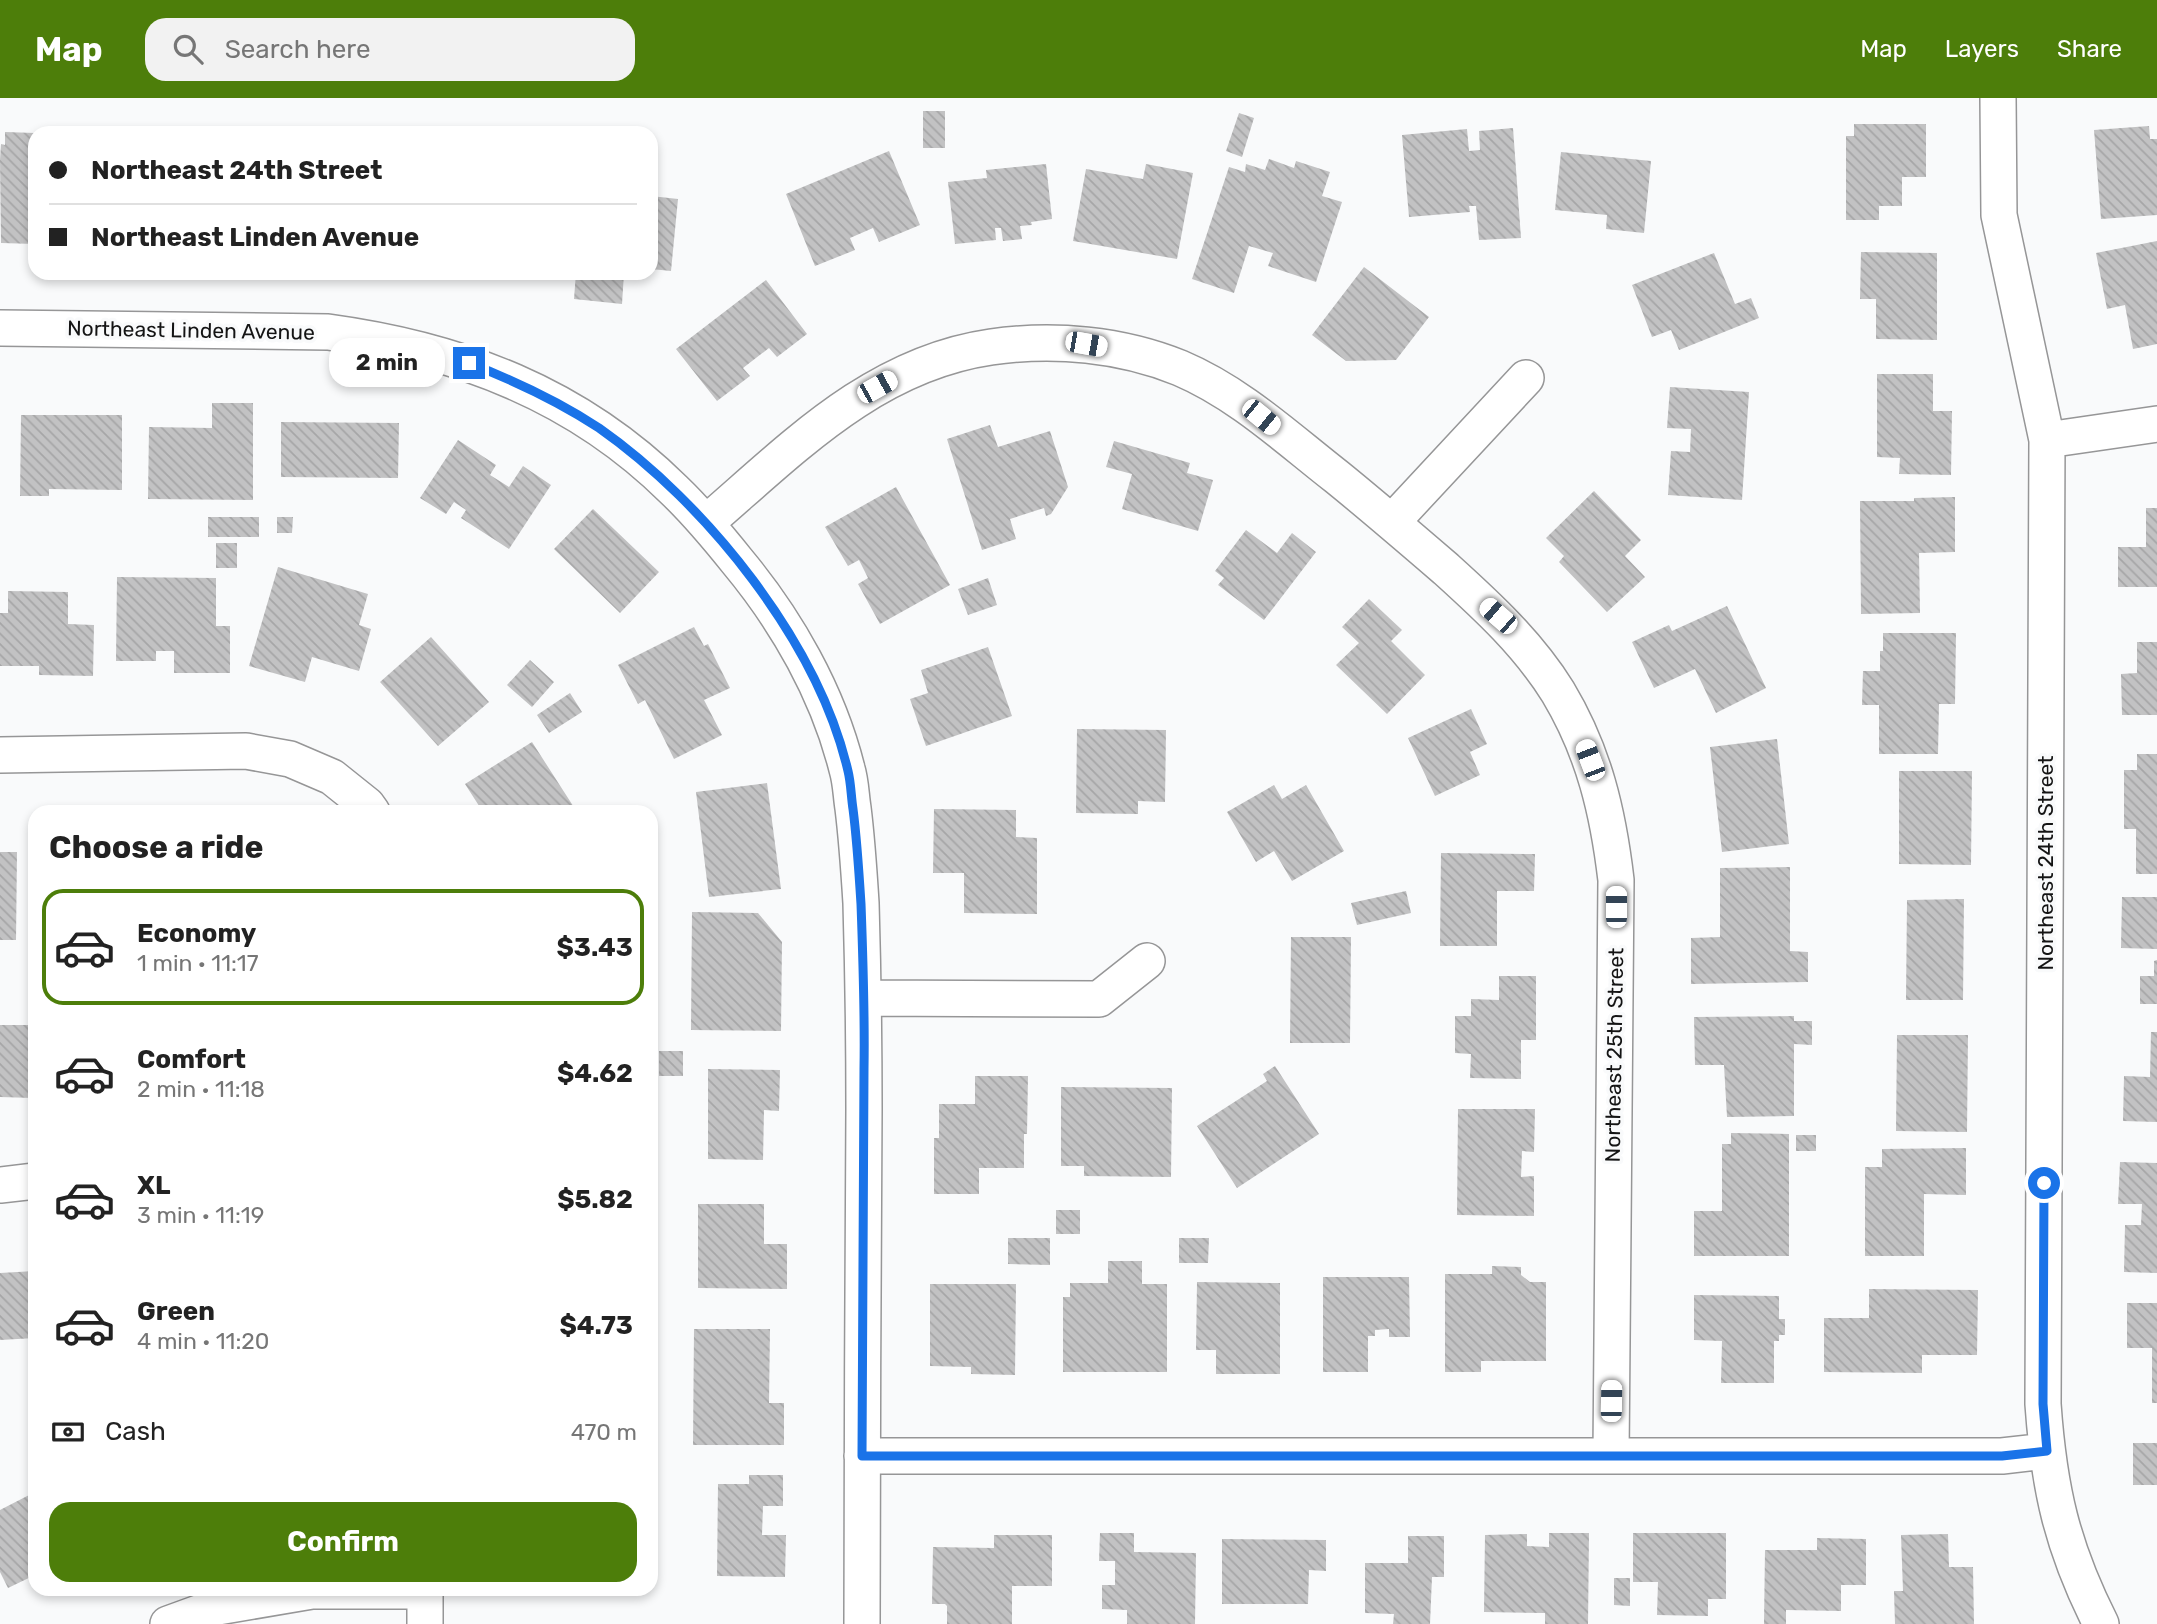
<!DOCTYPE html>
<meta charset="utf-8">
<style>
body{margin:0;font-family:Rubik,sans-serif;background:#f2f2f2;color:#222;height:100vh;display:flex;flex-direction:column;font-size:26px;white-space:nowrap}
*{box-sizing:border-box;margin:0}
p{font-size:23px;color:#767676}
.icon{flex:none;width:38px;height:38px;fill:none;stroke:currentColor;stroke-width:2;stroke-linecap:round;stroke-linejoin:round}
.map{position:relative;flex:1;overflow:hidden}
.side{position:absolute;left:28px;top:707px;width:630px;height:791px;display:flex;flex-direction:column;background:#fff;border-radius:21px;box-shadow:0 4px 10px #0003}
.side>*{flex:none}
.top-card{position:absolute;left:28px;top:28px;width:630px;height:154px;border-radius:21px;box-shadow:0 4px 10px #0003;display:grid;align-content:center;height:154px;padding:0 21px;background:#fff}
.end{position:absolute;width:32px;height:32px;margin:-16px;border:9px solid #1a73e8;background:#fff;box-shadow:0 0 0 4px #fff}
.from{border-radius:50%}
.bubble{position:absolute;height:49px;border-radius:21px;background:#fff;box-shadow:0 4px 10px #0003;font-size:23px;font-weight:700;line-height:49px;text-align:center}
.car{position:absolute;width:21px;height:42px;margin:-21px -10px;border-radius:9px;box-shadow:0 0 5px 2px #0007;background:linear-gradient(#fff 24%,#345 0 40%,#fff 0 76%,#345 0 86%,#fff 0)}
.top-card b{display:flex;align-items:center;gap:24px;height:66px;font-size:26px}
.top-card b+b{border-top:2px solid #e0e0e0}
.top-card i{width:18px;height:18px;background:#222}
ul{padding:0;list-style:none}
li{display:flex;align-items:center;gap:21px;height:116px;margin:0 14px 10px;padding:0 7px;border:4px solid transparent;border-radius:21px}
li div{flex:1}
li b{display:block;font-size:26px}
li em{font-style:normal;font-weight:700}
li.on{border-color:#4d7e0a}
li>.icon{width:63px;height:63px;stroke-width:1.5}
h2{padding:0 21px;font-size:32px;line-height:84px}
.pay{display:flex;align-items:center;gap:18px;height:77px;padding:0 21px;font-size:26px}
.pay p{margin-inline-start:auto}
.button{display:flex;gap:14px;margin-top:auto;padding:14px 21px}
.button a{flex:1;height:80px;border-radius:21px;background:#4d7e0a;color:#fff;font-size:28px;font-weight:700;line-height:80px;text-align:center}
header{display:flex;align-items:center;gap:42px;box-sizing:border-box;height:98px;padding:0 35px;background:#4d7e0a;color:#fff}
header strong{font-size:33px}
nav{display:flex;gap:38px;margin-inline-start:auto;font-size:24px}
.search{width:490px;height:63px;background:#f2f2f2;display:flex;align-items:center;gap:18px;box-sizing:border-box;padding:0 24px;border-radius:21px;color:#767676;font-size:26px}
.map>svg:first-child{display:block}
.building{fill:url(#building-back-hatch)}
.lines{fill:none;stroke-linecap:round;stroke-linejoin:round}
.street-casing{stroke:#969697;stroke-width:38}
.street{stroke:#fff;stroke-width:35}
.route{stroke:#1a73e8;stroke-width:9}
.labels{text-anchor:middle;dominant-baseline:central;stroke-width:7;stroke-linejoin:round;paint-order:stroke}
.street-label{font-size:21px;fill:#141414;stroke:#f9fafb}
</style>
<header>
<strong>Map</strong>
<div class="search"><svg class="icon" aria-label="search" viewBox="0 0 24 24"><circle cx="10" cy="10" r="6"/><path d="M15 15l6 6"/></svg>Search here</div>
<nav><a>Map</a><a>Layers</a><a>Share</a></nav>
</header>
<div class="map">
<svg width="2157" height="1526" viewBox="0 0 2157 1526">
<defs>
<pattern id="building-back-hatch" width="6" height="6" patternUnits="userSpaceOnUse" patternTransform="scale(1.75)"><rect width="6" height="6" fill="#c2c2c3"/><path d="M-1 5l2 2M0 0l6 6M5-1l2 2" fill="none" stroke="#a6a6a7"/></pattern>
</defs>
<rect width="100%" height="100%" fill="#f9fafb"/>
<path class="building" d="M923,13H945V50H923Z
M1239,15L1254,20L1242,59L1226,53Z
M1854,26H1926V79H1902V108H1879V122H1846V38H1854Z
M2149,28L2150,41H2157V117L2101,121L2094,32Z
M1513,30L1521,140L1479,142L1476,108H1469L1470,114L1409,119L1402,37L1467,31L1469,53L1480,52L1479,33Z
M5,34L35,35V146L1,145L0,62L1,46L5,47Z
M889,53L920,127L879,144L873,130L850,140L855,152L815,168L786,96Z
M1561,54L1651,63L1644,135L1606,131L1607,117L1555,112Z
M1269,61L1294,70L1296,63L1330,74L1322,98L1342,104L1316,184L1268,168L1273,155L1249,148L1234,195L1192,181L1229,69L1245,74L1246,66L1265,72Z
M1046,66L1052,121L1031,124L1032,127L1020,128L1022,141L1003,143L1001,130H995L996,142L955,146L948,84L987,80L986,72Z
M1146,66L1193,75L1177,161L1073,143L1086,71L1143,81Z
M651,98L678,101L671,173L651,171Z
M2157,143V246L2133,251L2125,207L2107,211L2096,155Z
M1861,154L1937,155V242L1876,241V201H1860Z
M1714,155L1735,206L1751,200L1759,220L1679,252L1671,232L1652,239L1632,187Z
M1364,169L1429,219L1396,262L1346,263L1312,237Z
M576,175H624L622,206L574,201Z
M766,182L807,236L777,259L769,250L743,270L750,278L717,303L676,251Z
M1877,276H1933V313H1952L1951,377L1899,376L1900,360L1877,359Z
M1670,289L1749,294L1742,402L1668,397L1671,353L1690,354L1691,331L1667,330Z
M212,305H253V402L148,401L149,329L212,330Z
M21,317H122V392L49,391V398H20Z
M281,324L399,325L398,380L281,379Z
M990,327L998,349L1050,333L1068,389L1051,416L1046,418L1044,410L1010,421L1016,441L982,452L947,341Z
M458,342L496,367L490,377L509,389L523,368L551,387L509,451L461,420L466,412L454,404L446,416L420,400Z
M1114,343L1190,365L1187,375L1213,382L1198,433L1122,411L1132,376L1106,369Z
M896,389L950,487L880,526L858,486L868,480L859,462L848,468L825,429Z
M1594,393L1641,442L1625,458L1645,479L1607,514L1559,464L1564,458L1546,440Z
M1955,399V454L1919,455L1920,515L1861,516L1860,403H1914V400Z
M2146,410H2157V489H2118V449H2146Z
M593,411L659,474L620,515L554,451Z
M208,419H259V439H208Z
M277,419H293L292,435H277Z
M1246,432L1277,455L1292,435L1316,454L1264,522L1218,487L1224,480L1215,473Z
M216,445H237V470H216Z
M278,469L368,496L359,527L371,531L359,573L312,559L305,584L249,568Z
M117,479L216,480V528H230V575H174V553H156V563H116Z
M988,480L997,507L968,517L958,491Z
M8,493L68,494V526L94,527L93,578L39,577V568H0V515H8Z
M1369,501L1402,532L1391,543L1425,577L1387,616L1336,567L1359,545L1342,529Z
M1727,508L1766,590L1716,615L1695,571L1654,590L1632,544L1669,527L1672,533Z
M694,529L704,548L708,546L730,590L704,602L722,637L674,661L645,602L638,606L618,567Z
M1883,535H1956L1955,606H1939L1938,656H1879V607H1862L1863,573H1880V553H1883Z
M431,539L489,604L438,648L380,584Z
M2137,544H2157V617H2122L2121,576L2137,575Z
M988,549L1012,618L926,648L910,601L928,595L921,572Z
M530,562L554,584L532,609L507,587Z
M570,595L582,614L549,635L537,617Z
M1471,611L1487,646L1470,654L1480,677L1435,698L1408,640Z
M1077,631L1166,632L1165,704L1138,703V716L1076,715Z
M1777,641L1789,746L1722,754L1710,649Z
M532,644L577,714H483L465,686Z
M2137,656H2157V776H2136V731H2124V672H2137Z
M1899,673H1972L1971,767L1899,766Z
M767,685L781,791L709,799L696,694Z
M1274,687L1282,701L1306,687L1344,753L1292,783L1274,753L1256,764L1227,714Z
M934,711L1016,712V739L1037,740V816L964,815V775H933Z
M0,754H17L16,842H0Z
M1441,755L1535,756L1534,793H1497V848H1440Z
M1790,769V853L1808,854V884L1691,886V840L1720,839V770Z
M1406,793L1411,815L1357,827L1351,805Z
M2122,799H2157V851L2121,850Z
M1964,801L1963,902H1906L1907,802Z
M692,814L758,815L782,844L781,933L691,932Z
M1291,839H1351L1350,945H1290Z
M2157,862V906H2140V878H2154V863Z
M1499,878H1536V942H1521V981L1470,980L1471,956L1455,955V918H1471V901L1499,902Z
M30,913H35V998L33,1000L0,999V927H30Z
M1794,918V923H1812V947L1794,946V1018L1727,1019L1724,967H1695L1694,919Z
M2151,934H2157V1024L2123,1023L2124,978L2150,979Z
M1897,937H1968L1967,1034L1896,1033Z
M659,953H683V978H659Z
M1275,968L1319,1036L1237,1090L1197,1028L1267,983L1263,976Z
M708,971L780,972L779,1013L764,1012L763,1062L708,1061Z
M975,978H1028L1027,1036H1024V1070H979V1096H934V1040H939V1006H975Z
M1061,989L1172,990L1171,1079L1084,1078V1068H1061Z
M1458,1011H1535L1534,1054L1522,1053L1521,1079L1534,1078V1118L1457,1117Z
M1731,1035L1789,1036V1158H1694V1113H1722V1046H1731Z
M1796,1037H1816V1053H1796Z
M1966,1050V1097L1924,1096V1158H1865V1069H1882V1051Z
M2120,1064L2157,1065V1175L2124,1174L2125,1127H2141L2142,1106H2118Z
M698,1106H764V1146H787V1191L698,1190Z
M1056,1112H1080V1136H1056Z
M1008,1140H1050V1167L1008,1166Z
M1179,1140H1209L1208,1165H1179Z
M1108,1163H1142V1186H1167V1274H1063V1199H1070V1185H1108Z
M1492,1168L1521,1169V1177L1530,1184H1546V1263H1481V1274H1445V1176H1492Z
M35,1173V1240L0,1242V1175Z
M1323,1179H1409L1410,1239H1389V1231L1375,1232V1238H1368V1274H1323Z
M1197,1184L1280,1185V1276H1216V1252H1196Z
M930,1186H1016L1015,1277L971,1276V1269L930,1268Z
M1869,1191L1978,1192L1977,1257H1922V1275L1824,1274V1220H1869Z
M1694,1197L1779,1198V1221H1785V1237H1779V1243H1774V1285H1721L1722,1243L1694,1242Z
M2127,1205H2157V1305H2152V1250H2127Z
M694,1231H770L769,1305H784V1347H693Z
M2133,1345H2157V1387H2133Z
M749,1377H783V1408H763L762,1437H786L785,1479L717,1478L718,1386H749Z
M33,1395L35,1399V1477L8,1490L0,1474V1412Z
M1100,1435H1134V1454L1196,1455L1195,1526H1127V1512L1102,1511V1487H1115V1463H1099Z
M1549,1435H1589L1588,1526H1545V1515L1484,1514L1485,1437L1527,1436V1448L1549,1449Z
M1633,1435H1726V1501H1708V1518L1657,1517L1658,1484H1633Z
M1948,1436L1949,1469H1973L1974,1526H1895L1894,1493H1903L1901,1437Z
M994,1437H1052V1488H1012V1526H947V1508L945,1506H932L933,1449L994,1450Z
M1408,1438H1444V1479H1432L1430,1526H1393L1394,1516L1365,1515V1465H1408Z
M1817,1440L1866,1441V1487H1841V1513L1786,1512V1526H1764L1765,1452H1817Z
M1222,1441L1326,1442V1473L1309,1472L1308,1506H1222Z
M1614,1480H1630V1508L1614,1507Z"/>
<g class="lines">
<g class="street-casing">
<path id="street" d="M1998,0L1999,117L2047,342L2043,1306C2049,1391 2062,1449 2101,1526
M0,230L328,234C460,252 577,296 674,392C697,414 717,438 737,463C787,523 828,595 847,671C851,684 851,698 853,710C857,742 859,773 861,805C863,874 864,942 864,1011C863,1183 862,1354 862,1526
M2047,342L2157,326
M1392,424L1526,280
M706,425C792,351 873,266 991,249C1054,240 1121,246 1180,270C1239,295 1287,340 1337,379C1374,409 1410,440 1446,471C1488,509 1528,546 1558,594C1594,654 1608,714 1616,782L1611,1358
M0,657L246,653L290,661L332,679L367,707L372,714
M865,900L1099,901L1147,863
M0,1087L35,1083
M862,1358H2002L2047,1353
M425,1491V1526
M168,1526L212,1510L312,1493H425"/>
</g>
<use href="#street" class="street"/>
</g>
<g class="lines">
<path class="route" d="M469,265C515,283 558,303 599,330C706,405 818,544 848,673C851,685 851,698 853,711C857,742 859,774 861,806C863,861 865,915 864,971C863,1100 862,1229 862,1358H2002L2047,1353L2043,1306L2044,1085"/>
</g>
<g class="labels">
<g class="street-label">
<text transform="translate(191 232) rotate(1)">Northeast Linden Avenue</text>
<text transform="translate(2045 765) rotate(-90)">Northeast 24th Street</text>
<text transform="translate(1614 957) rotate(-89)">Northeast 25th Street</text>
</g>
</g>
</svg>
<i class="end from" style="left:2044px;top:1085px"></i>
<i class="end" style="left:469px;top:265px"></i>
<div class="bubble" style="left:329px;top:240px;width:116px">2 min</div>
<i class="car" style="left:1086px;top:246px;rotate:100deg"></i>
<i class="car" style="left:877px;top:289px;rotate:61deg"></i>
<i class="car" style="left:1261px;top:319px;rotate:129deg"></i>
<i class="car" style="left:1498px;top:518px;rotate:311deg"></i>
<i class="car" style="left:1590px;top:662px;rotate:339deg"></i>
<i class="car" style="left:1616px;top:809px;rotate:0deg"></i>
<i class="car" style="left:1611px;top:1303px;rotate:1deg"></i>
<div class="top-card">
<b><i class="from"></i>Northeast 24th Street</b>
<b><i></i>Northeast Linden Avenue</b>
</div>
<section class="side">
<h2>Choose a ride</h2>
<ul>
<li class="on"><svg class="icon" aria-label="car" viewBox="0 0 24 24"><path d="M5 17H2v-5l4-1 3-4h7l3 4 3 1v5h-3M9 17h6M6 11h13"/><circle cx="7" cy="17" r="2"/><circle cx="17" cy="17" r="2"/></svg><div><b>Economy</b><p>1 min · 11:17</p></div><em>$3.43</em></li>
<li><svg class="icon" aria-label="car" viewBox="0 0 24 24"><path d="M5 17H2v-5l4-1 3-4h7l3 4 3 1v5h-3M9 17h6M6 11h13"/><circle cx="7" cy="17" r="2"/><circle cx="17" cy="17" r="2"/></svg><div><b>Comfort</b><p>2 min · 11:18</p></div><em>$4.62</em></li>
<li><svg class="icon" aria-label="car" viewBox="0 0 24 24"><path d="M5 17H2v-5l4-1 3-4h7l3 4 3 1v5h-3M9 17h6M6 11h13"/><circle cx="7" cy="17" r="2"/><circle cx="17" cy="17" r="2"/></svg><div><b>XL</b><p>3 min · 11:19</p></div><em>$5.82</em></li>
<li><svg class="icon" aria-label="car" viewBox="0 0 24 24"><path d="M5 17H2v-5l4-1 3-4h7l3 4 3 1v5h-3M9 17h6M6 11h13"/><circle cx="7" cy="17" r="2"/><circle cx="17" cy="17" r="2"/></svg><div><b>Green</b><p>4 min · 11:20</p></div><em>$4.73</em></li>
</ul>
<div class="pay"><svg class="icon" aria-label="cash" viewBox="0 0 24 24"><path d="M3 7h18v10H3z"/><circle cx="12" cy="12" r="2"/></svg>Cash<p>470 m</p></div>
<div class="button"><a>Confirm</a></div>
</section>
</div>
